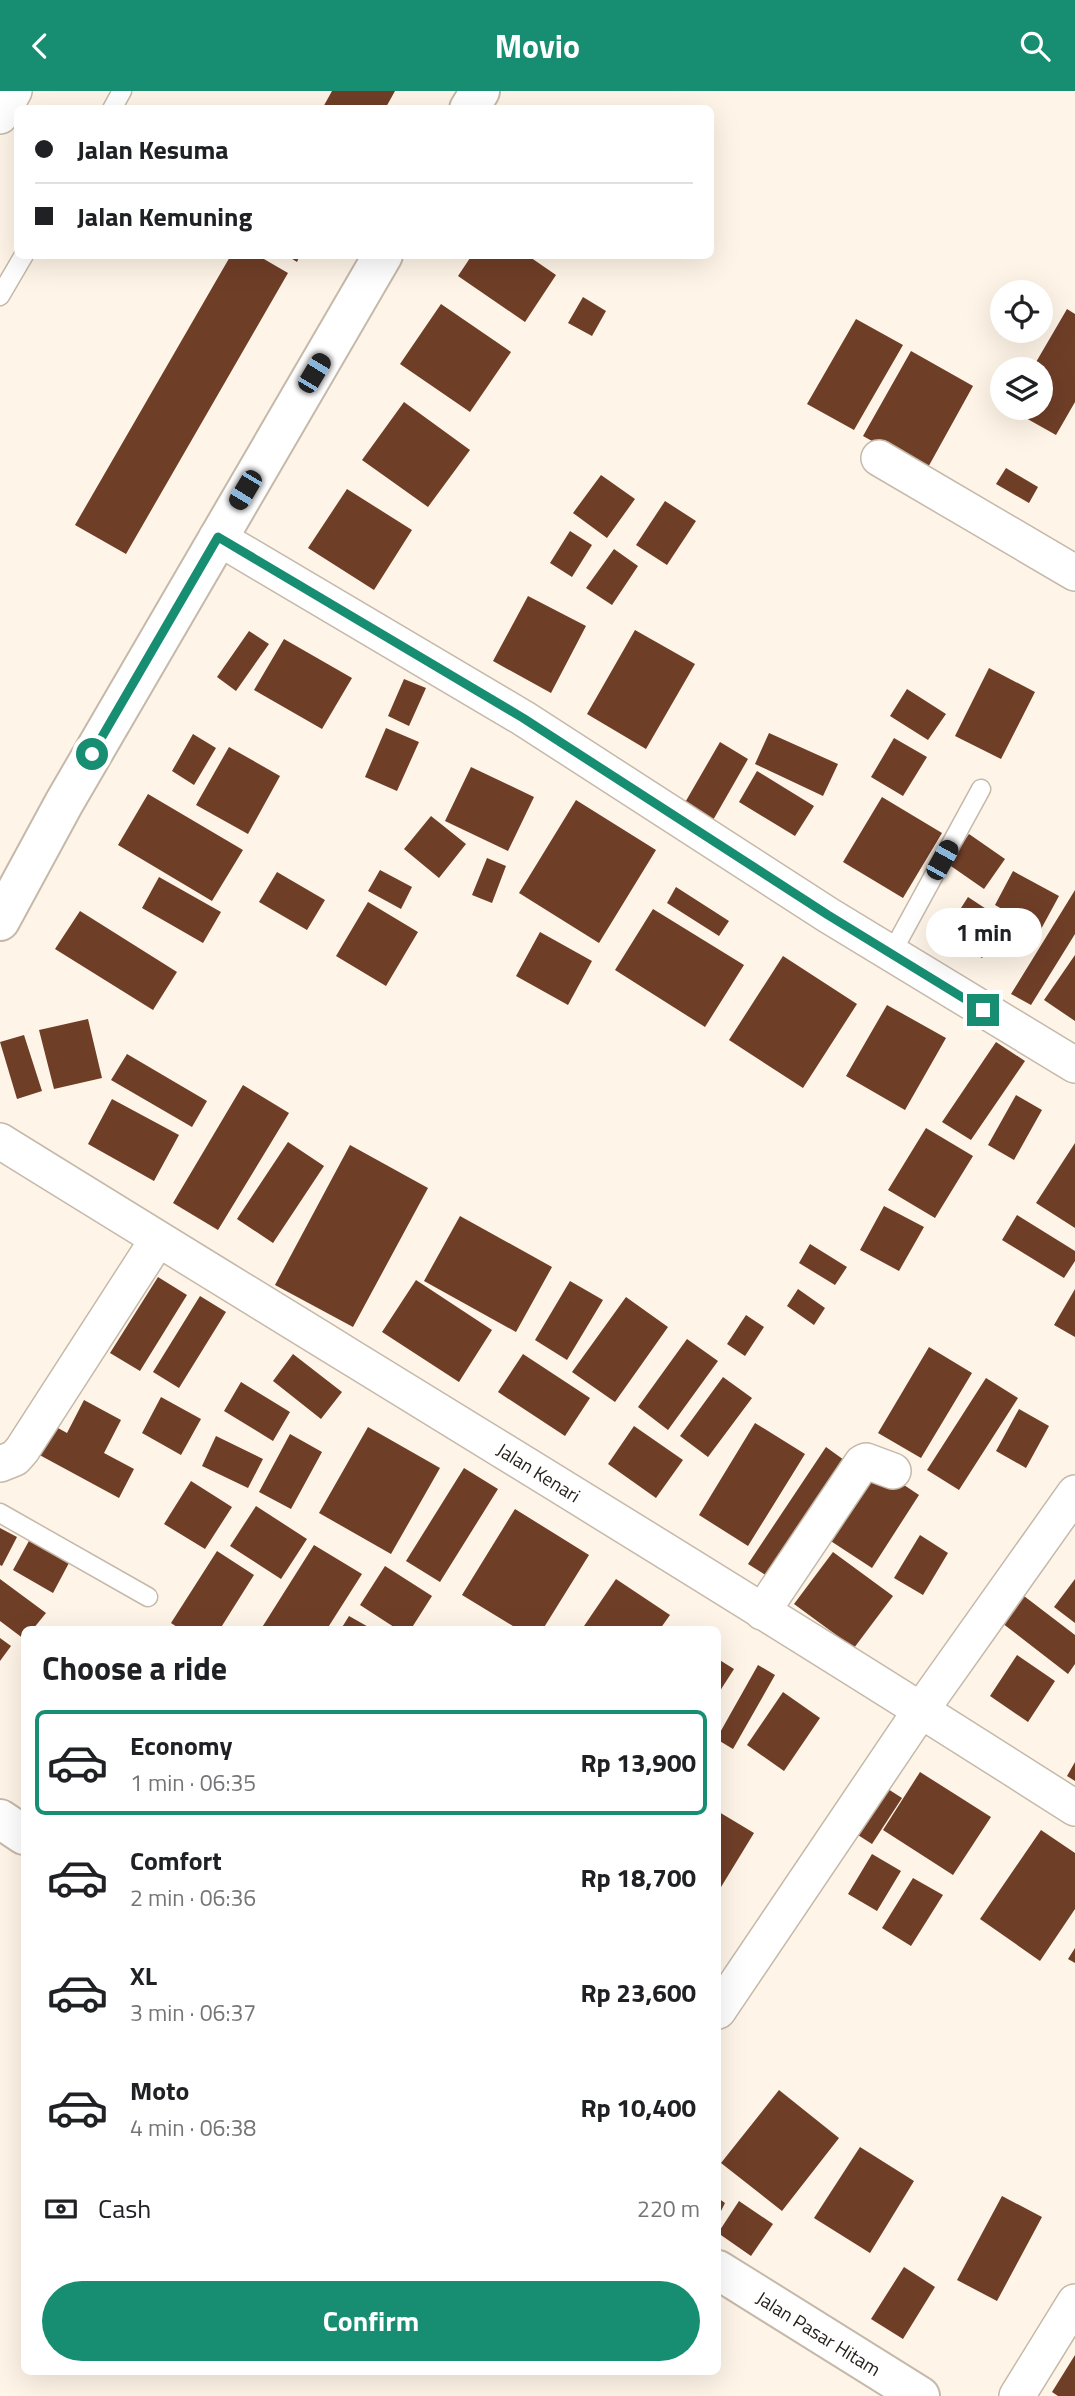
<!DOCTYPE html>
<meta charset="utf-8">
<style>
body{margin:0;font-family:"Titillium Web",sans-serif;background:#f2f2f2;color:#202124;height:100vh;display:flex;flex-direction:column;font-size:26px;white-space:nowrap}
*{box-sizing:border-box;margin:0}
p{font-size:23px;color:#757577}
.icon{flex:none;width:38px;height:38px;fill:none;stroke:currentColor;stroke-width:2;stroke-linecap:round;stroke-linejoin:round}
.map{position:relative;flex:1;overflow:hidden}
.panel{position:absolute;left:21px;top:1535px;width:700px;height:749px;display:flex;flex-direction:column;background:#fff;border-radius:10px;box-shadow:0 7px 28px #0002}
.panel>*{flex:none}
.hud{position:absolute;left:14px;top:14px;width:700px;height:154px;border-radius:10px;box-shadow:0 7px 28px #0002;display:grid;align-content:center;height:154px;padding:0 21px;background:#fff}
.fabs{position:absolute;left:990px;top:189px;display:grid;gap:14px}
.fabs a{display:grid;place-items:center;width:63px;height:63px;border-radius:50%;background:#fff;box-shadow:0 7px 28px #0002;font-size:35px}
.end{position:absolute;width:32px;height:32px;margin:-16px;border:9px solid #178e71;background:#fff;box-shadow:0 0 0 4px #fff}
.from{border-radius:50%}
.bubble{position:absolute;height:49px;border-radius:24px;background:#fff;box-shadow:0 7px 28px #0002;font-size:23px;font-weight:700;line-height:49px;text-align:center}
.car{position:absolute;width:21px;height:42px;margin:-21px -10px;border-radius:9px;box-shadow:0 0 5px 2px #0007;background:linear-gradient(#222 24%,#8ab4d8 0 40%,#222 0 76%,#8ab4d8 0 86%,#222 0)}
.hud b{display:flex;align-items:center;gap:24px;height:66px;font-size:26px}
.hud b+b{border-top:2px solid #e0e0e0}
.hud i{width:18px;height:18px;background:#202124}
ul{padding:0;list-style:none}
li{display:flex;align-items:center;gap:21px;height:105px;margin:0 14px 10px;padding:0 7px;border:4px solid transparent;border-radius:10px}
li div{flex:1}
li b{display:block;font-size:26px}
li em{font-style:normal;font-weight:700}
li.active{border-color:#178e71}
li>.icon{width:63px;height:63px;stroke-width:1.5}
h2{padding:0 21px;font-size:32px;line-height:84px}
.pay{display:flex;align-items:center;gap:18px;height:77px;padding:0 21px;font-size:26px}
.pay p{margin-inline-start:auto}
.primary-button{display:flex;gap:14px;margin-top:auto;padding:14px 21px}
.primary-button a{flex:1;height:80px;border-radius:42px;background:#178e71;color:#fff;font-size:28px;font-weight:700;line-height:80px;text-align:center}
header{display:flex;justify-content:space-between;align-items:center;height:91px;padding:0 21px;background:#178e71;color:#fff;font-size:32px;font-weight:700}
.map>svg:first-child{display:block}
.building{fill:#6f3e27}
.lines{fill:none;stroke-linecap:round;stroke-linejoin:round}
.service-casing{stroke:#c5b9a9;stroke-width:21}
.minor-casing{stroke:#c5b9a9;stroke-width:38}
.tertiary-casing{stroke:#c5b9a9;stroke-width:42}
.primary-casing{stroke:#c5b9a9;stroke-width:42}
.service{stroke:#fff;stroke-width:18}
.minor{stroke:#fff;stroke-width:35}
.tertiary{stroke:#fff;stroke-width:38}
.primary{stroke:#fff;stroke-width:38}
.route{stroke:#178e71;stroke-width:9}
.labels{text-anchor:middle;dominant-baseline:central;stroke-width:7;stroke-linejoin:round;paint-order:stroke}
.street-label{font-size:19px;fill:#231e19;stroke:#fff}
</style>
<header><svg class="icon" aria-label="back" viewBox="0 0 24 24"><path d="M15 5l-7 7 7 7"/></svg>Movio<svg class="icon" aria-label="search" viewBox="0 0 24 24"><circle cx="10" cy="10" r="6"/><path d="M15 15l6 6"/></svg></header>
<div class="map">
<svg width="1075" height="2305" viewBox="0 0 1075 2305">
<rect width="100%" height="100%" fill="#fef4e7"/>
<path class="building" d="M332,0H395L385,18H322Z
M231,164H257L288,182L126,463L75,434Z
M286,164H300L297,171Z
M472,164H527L556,184L525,231L458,185Z
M583,206L606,220L592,245L568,232Z
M441,213L511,261L470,321L400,273Z
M1067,218L1075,223V311L1056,344L1008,317H1041V278H1032Z
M856,228L903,254L854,339L807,313Z
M911,260L973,295L926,380L863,345Z
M404,311L470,359L428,416L362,369Z
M1006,377L1038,396L1029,412L996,393Z
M601,384L635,408L607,447L573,422Z
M347,398L412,439L374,499L308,457Z
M665,410L696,430L667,474L636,454Z
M570,440L592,454L572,486L550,472Z
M614,458L638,475L612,514L586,497Z
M528,505L586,535L551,602L493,570Z
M635,539L695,573L646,658L587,623Z
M249,540L269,553L236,600L217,586Z
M284,548L352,587L322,638L254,599Z
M989,577L1035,601L1001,668L955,645Z
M404,588L426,597L409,635L388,625Z
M907,598L946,623L928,649L890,625Z
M386,637L419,651L397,700L365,686Z
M769,642L838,673L823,705L755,673Z
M193,643L216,657L194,694L172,680Z
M894,647L927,666L903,705L871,686Z
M720,651L748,668L712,731L683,715Z
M229,656L280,685L248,743L196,714Z
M471,676L534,706L508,760L445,730Z
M757,680L814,715L795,745L739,711Z
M148,703L243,759L212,810L118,754Z
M882,706L942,742L903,807L843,771Z
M576,709L656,759L599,852L519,802Z
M431,725L466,753L439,787L404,758Z
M969,743L1005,768L984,798L948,773Z
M487,767L506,775L492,812L472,804Z
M380,779L412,796L401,818L368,800Z
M1013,780L1059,805L1040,840L995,814Z
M277,781L325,809L307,839L259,811Z
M159,786L221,821L203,852L142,817Z
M676,796L729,830L719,845L667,812Z
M1075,799V843L1031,914L1011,903Z
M968,806L1006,831L982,867L945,842Z
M368,811L418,841L386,895L336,865Z
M653,818L744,874L705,936L615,879Z
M80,820L177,881L153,919L55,858Z
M540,841L592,870L568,914L516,885Z
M1075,864V930L1044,909Z
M783,865L857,913L803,997L729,949Z
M887,914L946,947L905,1019L846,985Z
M88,928L102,987L54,998L39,939Z
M24,944L42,1000L17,1008L0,951Z
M996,951L1025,970L971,1049L942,1031Z
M127,963L207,1010L192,1036L111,989Z
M243,994L289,1022L218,1139L173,1112Z
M1016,1004L1042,1019L1014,1069L988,1054Z
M112,1008L179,1044L154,1090L88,1053Z
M926,1037L973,1065L935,1127L888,1099Z
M288,1051L324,1075L273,1152L237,1128Z
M1075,1052V1137L1036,1112Z
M350,1054L428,1097L353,1236L275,1194Z
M884,1115L924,1136L899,1180L860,1159Z
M1017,1124L1075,1160V1170L1064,1187L1002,1149Z
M460,1125L552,1176L516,1241L424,1190Z
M810,1153L847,1176L835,1194L799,1172Z
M158,1186L187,1204L140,1280L110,1262Z
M416,1189L492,1239L459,1291L382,1241Z
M570,1190L603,1209L567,1269L535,1249Z
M798,1198L825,1217L814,1234L787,1215Z
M1075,1198V1246L1054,1234Z
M200,1205L226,1221L179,1297L153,1281Z
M626,1206L668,1236L615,1311L572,1281Z
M746,1224L764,1236L745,1265L727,1253Z
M687,1248L718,1270L668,1339L638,1316Z
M929,1256L972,1282L921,1367L878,1342Z
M293,1263L342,1301L321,1328L273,1290Z
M523,1263L590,1307L565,1345L498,1301Z
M723,1286L752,1307L708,1366L680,1345Z
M986,1287L1018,1307L959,1399L927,1379Z
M241,1291L290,1321L273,1350L224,1320Z
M161,1306L201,1328L181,1364L142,1342Z
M84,1309L121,1329L104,1362L134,1378L119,1407L34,1361L49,1332L67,1342Z
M1019,1318L1049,1335L1026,1377L996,1360Z
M755,1332L805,1363L748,1455L699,1424Z
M634,1335L683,1369L656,1407L608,1373Z
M368,1336L440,1377L391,1463L319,1422Z
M290,1343L322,1361L291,1418L259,1401Z
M216,1345L263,1368L248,1397L202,1375Z
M826,1356L844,1369L767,1485L748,1473Z
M868,1370L919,1404L872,1477L820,1443Z
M464,1377L498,1398L440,1491L406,1470Z
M191,1390L232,1416L205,1458L164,1433Z
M256,1415L307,1448L281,1488L230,1455Z
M515,1418L589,1464L543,1538H518L462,1504Z
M0,1437L17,1446L2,1475L0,1474Z
M920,1444L948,1462L923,1504L894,1487Z
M30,1448L70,1470L53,1502L13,1479Z
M314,1454L362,1483L327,1538H261Z
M217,1460L254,1484L220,1538H180L171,1532Z
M833,1461L893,1505L854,1557L794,1513Z
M385,1475L432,1505L411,1538H397L360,1514Z
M0,1488L46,1522L33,1538H24V1548L0,1530Z
M616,1488L670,1524L660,1538H582Z
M1075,1488V1532L1054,1516Z
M1024,1505L1075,1544V1573L1068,1583L1002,1532Z
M349,1525L372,1538H341Z
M0,1547L11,1555L0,1570Z
M1017,1564L1055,1590L1028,1631L990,1605Z
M718,1568L734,1578L718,1603Z
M758,1574L775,1584L733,1658L718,1649V1645Z
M783,1601L820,1627L784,1680L747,1654Z
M1075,1671V1690L1067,1685Z
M920,1681L991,1726L953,1784L883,1739Z
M877,1691L902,1707L872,1753L847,1737Z
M719,1721L754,1742L718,1801V1724Z
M1041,1739L1075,1762V1818L1040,1870L980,1828Z
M872,1763L901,1780L877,1820L848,1803Z
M913,1787L943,1804L911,1855L882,1837Z
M1075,1857V1872L1068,1868Z
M779,1999L839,2047L782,2120L721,2072Z
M860,2056L914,2090L870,2162L814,2127Z
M1002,2105L1042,2126L997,2210L957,2189Z
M718,2107L725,2112L718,2126Z
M739,2110L773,2133L751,2165L718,2142Z
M904,2176L935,2196L903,2248L871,2228Z
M1075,2264V2305H1058L1052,2301Z"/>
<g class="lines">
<g class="service-casing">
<path id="service" d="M112,18L122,0
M0,205L24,164
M891,863L981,698
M0,1422L148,1506"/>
</g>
<g class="minor-casing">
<path id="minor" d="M0,25L14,0
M879,367L1075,482
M217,446L523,627L828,824L1075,974
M0,1050C358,1272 720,1490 1075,1717
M0,1373L15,1367L22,1359L158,1148
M762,1521L862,1372L866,1370L893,1380
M718,1920L921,1619L1075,1402
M1017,2305L1075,2211"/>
</g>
<g class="tertiary-casing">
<path id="tertiary" d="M469,18L480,0
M0,830L64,712L383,164"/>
</g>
<g class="primary-casing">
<path id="primary" d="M0,1728L24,1744
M718,2179L920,2305"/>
</g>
<use href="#service" class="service"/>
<use href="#minor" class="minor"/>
<use href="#tertiary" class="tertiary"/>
<use href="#primary" class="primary"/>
</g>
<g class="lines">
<path class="route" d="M92,663L218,446L523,627L828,824L983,919"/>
</g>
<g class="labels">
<g class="street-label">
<text transform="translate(539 1381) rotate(32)">Jalan Kenari</text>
<text transform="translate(819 2242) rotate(32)">Jalan Pasar Hitam</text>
</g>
</g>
</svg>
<div class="fabs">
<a><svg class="icon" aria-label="locate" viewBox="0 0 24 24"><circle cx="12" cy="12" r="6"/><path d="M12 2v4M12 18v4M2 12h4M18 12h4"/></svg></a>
<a><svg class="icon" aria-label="layers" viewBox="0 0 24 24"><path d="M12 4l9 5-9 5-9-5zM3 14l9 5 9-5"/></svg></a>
</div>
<i class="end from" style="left:92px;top:663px"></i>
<i class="end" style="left:983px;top:919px"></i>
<div class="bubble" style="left:926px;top:817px;width:116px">1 min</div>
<i class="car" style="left:314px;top:282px;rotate:31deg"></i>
<i class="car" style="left:245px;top:399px;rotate:211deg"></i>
<i class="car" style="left:942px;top:769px;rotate:29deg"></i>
<div class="hud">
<b><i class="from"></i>Jalan Kesuma</b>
<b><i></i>Jalan Kemuning</b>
</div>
<section class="panel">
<h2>Choose a ride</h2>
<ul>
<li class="active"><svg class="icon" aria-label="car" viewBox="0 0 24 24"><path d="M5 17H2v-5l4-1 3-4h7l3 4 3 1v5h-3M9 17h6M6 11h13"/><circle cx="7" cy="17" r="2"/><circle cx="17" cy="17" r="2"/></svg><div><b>Economy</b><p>1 min · 06:35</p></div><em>Rp 13,900</em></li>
<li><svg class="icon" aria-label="car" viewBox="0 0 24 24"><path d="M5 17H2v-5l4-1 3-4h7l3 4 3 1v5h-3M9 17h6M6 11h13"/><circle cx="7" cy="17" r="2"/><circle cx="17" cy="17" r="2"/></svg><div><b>Comfort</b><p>2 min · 06:36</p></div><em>Rp 18,700</em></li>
<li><svg class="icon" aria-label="car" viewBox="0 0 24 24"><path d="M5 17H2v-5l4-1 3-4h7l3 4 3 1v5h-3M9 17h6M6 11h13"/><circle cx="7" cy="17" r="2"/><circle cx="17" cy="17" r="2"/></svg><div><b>XL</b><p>3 min · 06:37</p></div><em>Rp 23,600</em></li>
<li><svg class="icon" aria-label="car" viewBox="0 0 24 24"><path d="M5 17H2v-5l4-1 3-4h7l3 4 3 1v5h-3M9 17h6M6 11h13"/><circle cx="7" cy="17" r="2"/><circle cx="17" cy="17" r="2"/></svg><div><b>Moto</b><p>4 min · 06:38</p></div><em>Rp 10,400</em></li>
</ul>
<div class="pay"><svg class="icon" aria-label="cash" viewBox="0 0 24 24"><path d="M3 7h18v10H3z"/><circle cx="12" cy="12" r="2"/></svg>Cash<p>220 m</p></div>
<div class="primary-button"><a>Confirm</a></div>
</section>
</div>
